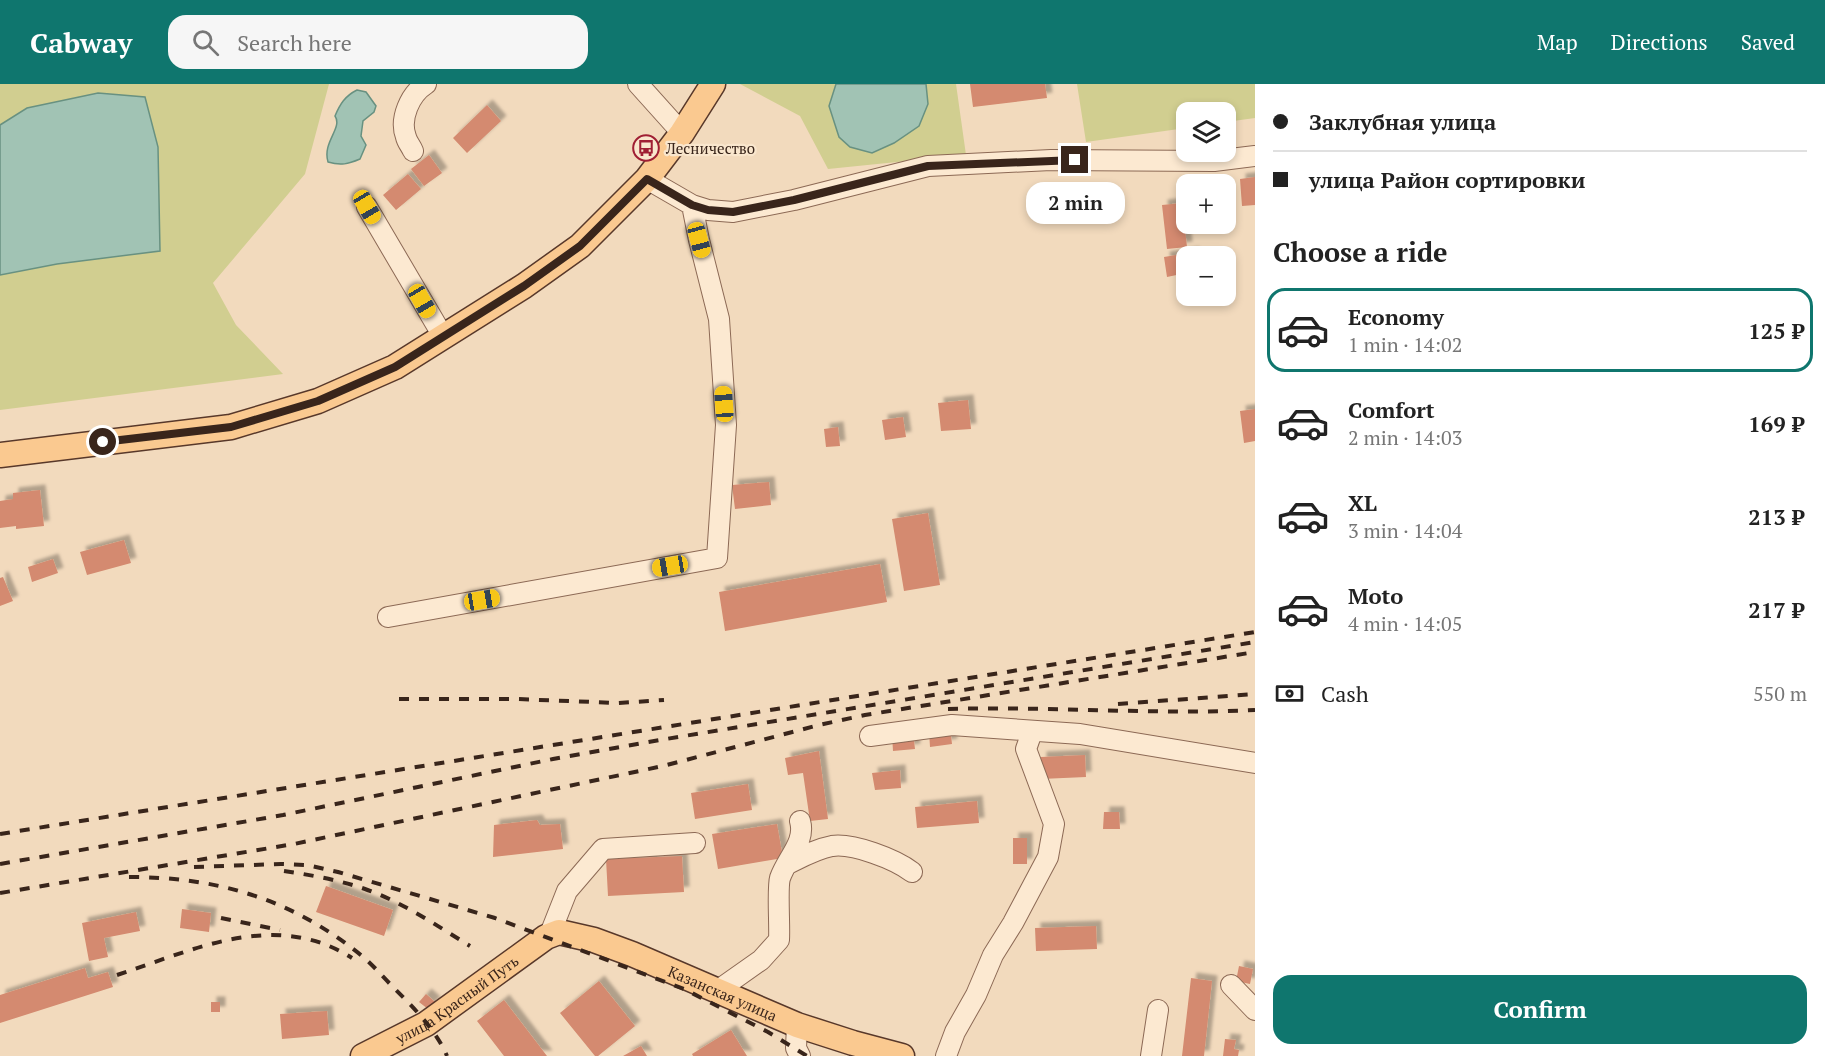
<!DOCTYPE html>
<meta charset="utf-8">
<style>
body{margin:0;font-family:"PT Serif",serif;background:#f6f6f6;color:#222;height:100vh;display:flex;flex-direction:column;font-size:22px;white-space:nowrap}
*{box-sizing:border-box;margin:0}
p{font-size:20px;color:#767676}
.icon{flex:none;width:33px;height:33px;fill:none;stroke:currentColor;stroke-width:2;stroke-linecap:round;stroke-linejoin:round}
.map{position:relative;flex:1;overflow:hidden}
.panel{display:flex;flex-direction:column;background:#fff;width:570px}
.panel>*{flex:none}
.banner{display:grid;align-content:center;height:132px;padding:0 18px;background:#fff}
.tools{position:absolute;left:1176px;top:18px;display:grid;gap:12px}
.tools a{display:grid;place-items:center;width:60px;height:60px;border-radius:12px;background:#fff;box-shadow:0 3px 9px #0003;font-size:30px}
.end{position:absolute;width:27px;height:27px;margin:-14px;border:8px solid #39251b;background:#fff;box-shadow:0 0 0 3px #fff}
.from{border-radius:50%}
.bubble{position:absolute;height:42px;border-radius:18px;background:#fff;box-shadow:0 3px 9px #0003;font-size:20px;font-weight:600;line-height:42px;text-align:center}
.car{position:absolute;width:18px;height:36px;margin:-18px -9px;border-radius:8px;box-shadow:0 0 4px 2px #0007;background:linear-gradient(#f5c518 24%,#345 0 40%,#f5c518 0 76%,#345 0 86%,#f5c518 0)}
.banner b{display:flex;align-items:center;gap:21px;height:57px;font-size:22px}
.banner b+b{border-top:2px solid #e0e0e0}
.banner i{width:15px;height:15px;background:#222}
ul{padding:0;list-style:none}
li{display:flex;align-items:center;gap:18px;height:84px;margin:0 12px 9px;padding:0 6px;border:3px solid transparent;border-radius:18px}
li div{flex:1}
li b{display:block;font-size:22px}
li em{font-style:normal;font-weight:600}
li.current{border-color:#0f766e}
li>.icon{width:54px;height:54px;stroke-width:1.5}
h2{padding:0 18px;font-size:27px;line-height:72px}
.pay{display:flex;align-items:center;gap:15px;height:66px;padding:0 18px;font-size:22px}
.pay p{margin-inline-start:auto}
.cta{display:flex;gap:12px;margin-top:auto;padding:12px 18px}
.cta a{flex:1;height:69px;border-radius:18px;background:#0f766e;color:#fff;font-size:24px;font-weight:600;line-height:69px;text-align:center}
header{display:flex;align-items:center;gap:36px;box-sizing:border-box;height:84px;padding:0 30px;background:#0f766e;color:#fff}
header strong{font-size:28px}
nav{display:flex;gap:33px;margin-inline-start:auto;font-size:21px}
.search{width:420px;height:54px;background:#f6f6f6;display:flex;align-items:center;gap:15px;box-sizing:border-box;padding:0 21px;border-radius:18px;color:#767676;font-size:22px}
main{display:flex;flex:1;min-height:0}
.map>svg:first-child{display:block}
.green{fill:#d1ce90}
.water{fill:#a1c3b4;stroke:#689181;stroke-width:1.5}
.building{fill:#d48a6f;filter:url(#shadow)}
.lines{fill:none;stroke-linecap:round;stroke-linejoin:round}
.minor-casing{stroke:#8c6955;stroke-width:22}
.major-casing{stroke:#58382a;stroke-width:27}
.minor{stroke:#fce9d1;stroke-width:20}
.major{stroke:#fac990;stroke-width:24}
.rail{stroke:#39251b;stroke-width:4;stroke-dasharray:10 10;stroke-linecap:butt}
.route{stroke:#39251b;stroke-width:8}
.labels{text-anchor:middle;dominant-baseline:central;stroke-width:4.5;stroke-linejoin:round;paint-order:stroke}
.poi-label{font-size:15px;fill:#39251b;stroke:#f9e6cd;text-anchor:start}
.street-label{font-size:15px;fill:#39251b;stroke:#f9e6cd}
</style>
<header>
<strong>Cabway</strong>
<div class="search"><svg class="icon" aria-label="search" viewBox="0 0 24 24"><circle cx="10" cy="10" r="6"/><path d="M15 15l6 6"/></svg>Search here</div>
<nav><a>Map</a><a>Directions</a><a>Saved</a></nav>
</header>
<main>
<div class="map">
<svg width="1255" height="972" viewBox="0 0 1255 972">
<defs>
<filter id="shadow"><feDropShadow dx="5.5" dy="-5.5" stdDeviation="1.5" flood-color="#0004"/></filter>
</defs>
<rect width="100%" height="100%" fill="#f2dabd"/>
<path class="green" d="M0,0H329L305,90L213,199L236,241L283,290L0,326V191L57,180L160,167L158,63L145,13L98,9L27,24L0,41Z
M740,0H836L829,22L928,20L926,0H956L966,71L828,85L800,32Z
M1077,0H1255V34L1226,38V28H1186V44L1086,58Z"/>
<path class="water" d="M836,0H926L928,20L919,42L894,59L872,69L850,63L839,53L829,22Z
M357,6L366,8L376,22L374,28L363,37L361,52L366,61L360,75C348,80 341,82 328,78C322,58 343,44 335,32C340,20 345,12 357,6Z
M98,9L145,13L158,63L160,167L57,180L0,191V41L27,24Z"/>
<path class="building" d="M970,0H1045L1047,14L973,23Z
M487,21L501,37L467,69L453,54Z
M429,71L442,89L424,102L411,85Z
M408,90L421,105L396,126L383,111Z
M1255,93V121L1242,122L1240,95Z
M1182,119L1187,163L1167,165L1162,121Z
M1194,168V172H1186V189L1167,193L1164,173Z
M968,316L971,345L941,347L938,319Z
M1255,325V357L1244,359L1240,327Z
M903,333L906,353L885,356L882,336Z
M838,343L840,362L826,363L824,345Z
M769,398L771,421L735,425L732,401Z
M40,406L44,442L16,445V442L0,444V417L13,415V409Z
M928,429L940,501L904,507L892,435Z
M124,456L131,479L87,491L80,468Z
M53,475L58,489L32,498L28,483Z
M880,480L887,518L725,547L719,508Z
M3,493L13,517L0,522V494Z
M950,644L952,660L930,663L929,647Z
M913,649L915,665L893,667L892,651Z
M819,667L828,735L810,737L803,689L788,691L785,674Z
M1085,671L1086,693L1041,695V673Z
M900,686L901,704L875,706L872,689Z
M748,700L752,726L695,735L691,709Z
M977,717L979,739L917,744L915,723Z
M1104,728H1119L1120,745H1103Z
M537,736L540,741L560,740L563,765L493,773L494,741Z
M777,740L783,774L718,785L712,750Z
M1013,754H1027V780H1013Z
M682,772L684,808L608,812L606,775Z
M326,802L393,826L384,852L316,828Z
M182,825L211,829L209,848L180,844Z
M136,828L140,847L104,854L108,873L89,877L82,839Z
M1096,842L1097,865L1036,867L1035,844Z
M1239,882L1253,885L1250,900L1236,897Z
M85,884L88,894L108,888L113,903L0,939V911Z
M1191,894L1212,897L1204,972H1182Z
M599,897L635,942L598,972H595L560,929Z
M426,910L435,918L428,925L419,918Z
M504,916L547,972H504L477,937Z
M211,918H220V928H211Z
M327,927L329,951L282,955L280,930Z
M731,946L747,972H693L692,970Z
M1225,955L1236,956L1234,965L1239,966L1238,972H1223Z
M641,962L647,972H623Z"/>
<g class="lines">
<g class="minor-casing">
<path id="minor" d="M638,0L682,49
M413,67C411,62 407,58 406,53C399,35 410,10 426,0
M647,95L692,121L708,126L733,128L794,116L928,82L1051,76L1214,77L1255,72
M367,123L444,254
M388,533L717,474L726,341L719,235L699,156L692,121
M870,652L952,641L1080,650L1255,679
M788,780C802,773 816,765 832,762C853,759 895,775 912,788
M550,850L567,807L603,765L695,759
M1231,901L1255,926
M717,907L761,876L779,856C780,842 777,804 780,794C787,774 806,758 800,737
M797,941L796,964L800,972
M946,972L955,948L976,911L993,871L1013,839L1048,773L1054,740L1026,665L1032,648
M1151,972L1158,926"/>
</g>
<g class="major-casing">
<g id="major">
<path d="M0,371L231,343L318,317L395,283L524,202L580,162L647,95L682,49L713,0"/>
<path id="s1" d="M363,972L426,940L546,853L559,848L594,856L632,870L797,941L853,959L902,972"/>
</g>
</g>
<use href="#minor" class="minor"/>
<use href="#major" class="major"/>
<path class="rail" d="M399,615H516L618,619L664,616
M1118,620L1255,610
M948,625C1051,622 1153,631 1255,626
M0,750L1255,548
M0,780L283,731L553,675L660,656L1255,558
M194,783L281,780L307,781L338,788L495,834L684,905L768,948L807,972
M284,787C311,791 339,796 365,805C402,818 436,841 470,862
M129,793C218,793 292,815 362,872C373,881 383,893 394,904C413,923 436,946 447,972
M0,809L294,760L663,682L819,641L865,631L1255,568
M221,834L280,846
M117,891C194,866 275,825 352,874"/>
</g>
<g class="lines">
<path class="route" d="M103,358L231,343L318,317L395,283L524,202L580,162L647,95L692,121L708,126L733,128L794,116L928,82L1075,76"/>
</g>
<defs>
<g id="bus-ring" transform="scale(1.35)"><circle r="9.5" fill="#f9e6cd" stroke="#a01f34" stroke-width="1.5"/><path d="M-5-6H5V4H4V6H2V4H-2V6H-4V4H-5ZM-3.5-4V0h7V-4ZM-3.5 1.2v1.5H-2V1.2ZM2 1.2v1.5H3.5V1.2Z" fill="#a01f34"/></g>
</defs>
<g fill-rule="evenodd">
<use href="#bus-ring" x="646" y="64"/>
</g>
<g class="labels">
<g class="poi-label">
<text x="666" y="64">Лесничество</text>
</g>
<g class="street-label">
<text stroke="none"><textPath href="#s1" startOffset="408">Казанская улица</textPath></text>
<text stroke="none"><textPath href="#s1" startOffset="110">улица Красный Путь</textPath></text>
</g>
</g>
</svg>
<div class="tools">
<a><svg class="icon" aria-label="layers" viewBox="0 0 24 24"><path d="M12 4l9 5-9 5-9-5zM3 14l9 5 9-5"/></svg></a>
<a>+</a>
<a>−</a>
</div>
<i class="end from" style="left:103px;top:358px"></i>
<i class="end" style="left:1075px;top:76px"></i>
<div class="bubble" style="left:1026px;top:98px;width:99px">2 min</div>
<i class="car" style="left:367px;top:123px;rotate:150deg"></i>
<i class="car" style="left:699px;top:156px;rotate:165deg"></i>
<i class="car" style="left:422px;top:217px;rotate:150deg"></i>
<i class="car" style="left:724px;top:320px;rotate:356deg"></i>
<i class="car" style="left:670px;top:482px;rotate:260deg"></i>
<i class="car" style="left:482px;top:516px;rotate:80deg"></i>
</div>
<section class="panel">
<div class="banner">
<b><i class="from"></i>Заклубная улица</b>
<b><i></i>улица Район сортировки</b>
</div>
<h2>Choose a ride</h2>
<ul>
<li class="current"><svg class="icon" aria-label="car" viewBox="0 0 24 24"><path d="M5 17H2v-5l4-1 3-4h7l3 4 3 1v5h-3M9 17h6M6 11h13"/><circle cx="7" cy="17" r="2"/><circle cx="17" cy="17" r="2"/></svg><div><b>Economy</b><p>1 min · 14:02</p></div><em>125 ₽</em></li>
<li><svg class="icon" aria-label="car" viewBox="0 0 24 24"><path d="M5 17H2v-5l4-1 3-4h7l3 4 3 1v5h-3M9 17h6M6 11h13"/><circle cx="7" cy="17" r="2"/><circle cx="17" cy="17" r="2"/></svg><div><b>Comfort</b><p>2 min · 14:03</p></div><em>169 ₽</em></li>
<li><svg class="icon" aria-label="car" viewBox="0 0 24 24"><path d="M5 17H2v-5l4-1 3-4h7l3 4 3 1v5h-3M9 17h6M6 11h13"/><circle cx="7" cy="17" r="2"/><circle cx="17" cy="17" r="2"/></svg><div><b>XL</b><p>3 min · 14:04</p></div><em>213 ₽</em></li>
<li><svg class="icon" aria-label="car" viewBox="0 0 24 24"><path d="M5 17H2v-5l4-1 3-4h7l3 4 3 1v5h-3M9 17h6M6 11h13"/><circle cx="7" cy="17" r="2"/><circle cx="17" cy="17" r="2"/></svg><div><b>Moto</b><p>4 min · 14:05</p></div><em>217 ₽</em></li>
</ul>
<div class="pay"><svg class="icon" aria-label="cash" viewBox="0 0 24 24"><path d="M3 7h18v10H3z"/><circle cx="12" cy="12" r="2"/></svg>Cash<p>550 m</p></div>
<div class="cta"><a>Confirm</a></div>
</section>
</main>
